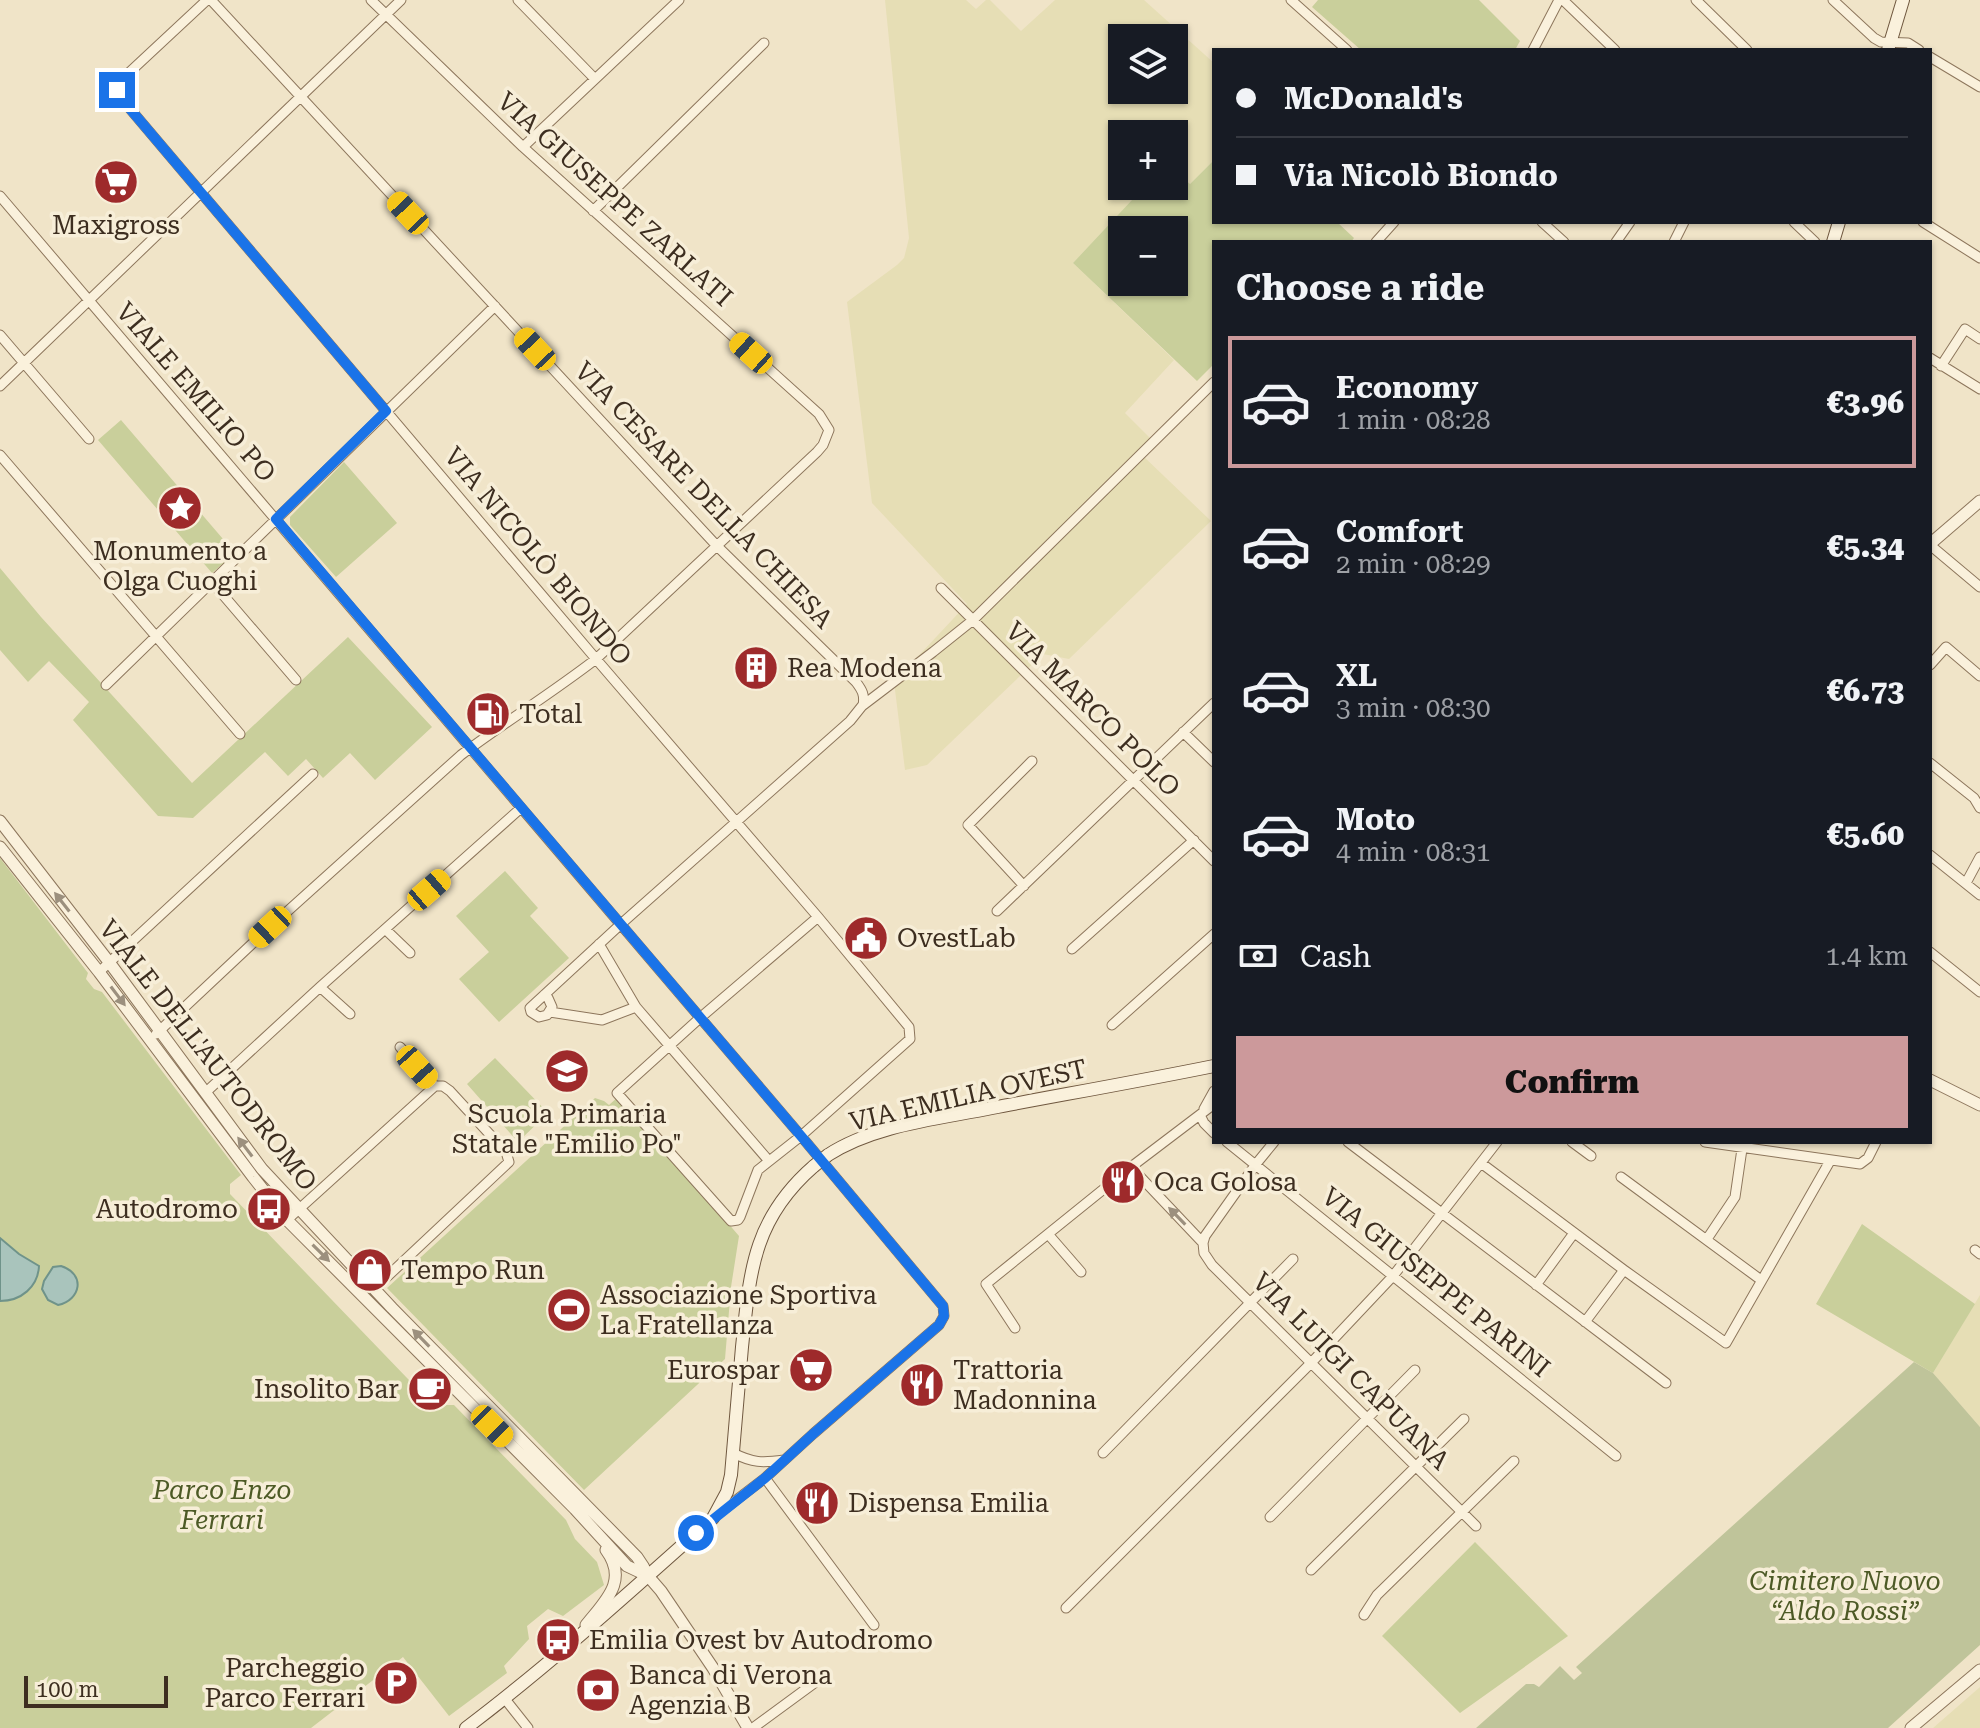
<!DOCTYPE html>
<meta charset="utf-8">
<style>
body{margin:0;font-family:"Roboto Serif",serif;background:#242831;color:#f1f3f6;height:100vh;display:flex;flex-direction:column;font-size:30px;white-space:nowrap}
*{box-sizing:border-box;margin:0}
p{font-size:26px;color:#9ea1a6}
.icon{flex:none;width:44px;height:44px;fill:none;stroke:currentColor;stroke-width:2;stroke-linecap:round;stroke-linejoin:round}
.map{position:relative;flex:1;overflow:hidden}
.side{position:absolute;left:1212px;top:240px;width:720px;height:904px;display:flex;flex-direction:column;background:#171b24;border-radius:0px;box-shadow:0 2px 6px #0004}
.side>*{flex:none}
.top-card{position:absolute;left:1212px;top:48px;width:720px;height:176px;border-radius:0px;box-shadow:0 2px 6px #0004;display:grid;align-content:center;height:176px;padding:0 24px;background:#171b24}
.controls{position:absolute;left:1108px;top:24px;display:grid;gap:16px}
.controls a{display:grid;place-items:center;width:80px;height:80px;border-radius:0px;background:#171b24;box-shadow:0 2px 6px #0004;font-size:40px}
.scale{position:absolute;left:24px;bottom:20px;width:144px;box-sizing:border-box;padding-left:8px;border:4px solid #3d2e20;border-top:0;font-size:22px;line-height:28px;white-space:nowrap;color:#3d2e20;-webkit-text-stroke:6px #f7eed8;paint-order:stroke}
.end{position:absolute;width:36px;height:36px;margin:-18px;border:10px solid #1a73e8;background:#fff;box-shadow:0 0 0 4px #fff}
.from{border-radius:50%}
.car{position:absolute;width:24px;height:48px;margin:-24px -12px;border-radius:10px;box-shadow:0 0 6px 2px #0007;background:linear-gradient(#f5c518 24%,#345 0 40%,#f5c518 0 76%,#345 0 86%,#f5c518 0)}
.top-card b{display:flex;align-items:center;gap:28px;height:76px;font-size:30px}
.top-card b+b{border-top:2px solid #363941}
.top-card i{width:20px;height:20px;background:#f1f3f6}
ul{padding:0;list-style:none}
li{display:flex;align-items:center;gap:24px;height:132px;margin:0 16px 12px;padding:0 8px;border:4px solid transparent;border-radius:0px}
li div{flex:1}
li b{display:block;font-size:30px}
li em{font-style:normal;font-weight:800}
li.current{border-color:#cc999b}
li>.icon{width:72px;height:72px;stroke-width:1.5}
h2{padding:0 24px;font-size:36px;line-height:96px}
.pay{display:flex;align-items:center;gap:20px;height:88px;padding:0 24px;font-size:30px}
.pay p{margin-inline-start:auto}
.button{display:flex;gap:16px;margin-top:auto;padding:16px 24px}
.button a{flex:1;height:92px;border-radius:0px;background:#cc999b;color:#111;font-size:32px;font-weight:800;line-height:92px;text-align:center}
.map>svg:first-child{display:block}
.farmland{fill:#e6deb5;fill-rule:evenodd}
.green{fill:#c9cf9b;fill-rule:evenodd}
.cemetery{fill:#bfc49a}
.water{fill:#a9c4bc;stroke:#6f938a;stroke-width:2}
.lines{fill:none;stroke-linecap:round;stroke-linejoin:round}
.minor-casing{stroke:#8d765c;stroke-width:11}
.tertiary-casing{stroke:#8d765c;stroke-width:13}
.secondary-casing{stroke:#6f573f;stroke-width:14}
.minor{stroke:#faf1dc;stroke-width:9}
.tertiary{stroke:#faf1dc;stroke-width:11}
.secondary{stroke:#faf1dc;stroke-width:12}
.secondary-bridge-casing{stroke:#6f573f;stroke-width:14;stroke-linecap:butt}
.secondary-bridge{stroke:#faf1dc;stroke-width:12}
.oneway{fill:#9c907e}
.route{stroke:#1a73e8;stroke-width:10}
.labels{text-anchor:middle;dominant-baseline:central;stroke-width:7;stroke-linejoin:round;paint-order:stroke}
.street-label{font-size:26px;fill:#3d2e20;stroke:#f7eed8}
.poi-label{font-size:26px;fill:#3d2e20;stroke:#f7eed8;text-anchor:start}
.park-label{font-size:26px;font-style:italic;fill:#4d5a26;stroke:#f7eed8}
</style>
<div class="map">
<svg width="1980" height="1728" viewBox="0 0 1980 1728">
<rect width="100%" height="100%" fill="#f0e4c8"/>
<path class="farmland" d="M885,0H966L976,9L986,0H990L1021,31L1055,0H1144L1214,63V160L1189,185L1174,170V134H1122V186H1145L1073,263L1174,360L1125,413L1154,442L1142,455L1211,521L1069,659L1043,654L927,765L905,770L894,682L967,604L872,503L847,302L897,265L904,258L909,238ZM1122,38H1174V90H1122Z
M1980,1295V1427L1933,1373Z
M1980,1687V1728H1933Z"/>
<path class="green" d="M1318,0H1479L1520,41L1515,50H1361L1312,7Z
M1214,160V222H1337L1354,238L1351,242H1214V364L1197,381L1073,263L1145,186H1174V170L1190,184ZM1122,230H1174V282H1122Z
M121,420L235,553L212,573L98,440Z
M344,462L397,523L336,577L290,525V517Z
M0,568L41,617L192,783L348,637L432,727L375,780L350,753L323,778L306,759L288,776L265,752L193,818L158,816L73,720L89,702L49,661L28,682L0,650Z
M0,858L88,973L86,979L94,989L102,992L241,1175L230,1184V1194L433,1405H454L566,1520L575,1539L597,1562L604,1585L563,1616L548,1609L527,1626L529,1639L504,1666L507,1673L449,1716L403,1657L311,1728H0Z
M505,871L538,908L530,916L569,958L499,1022L459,979L489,952L456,916Z
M495,1058L548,1113L518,1142L467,1084Z
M619,1096L739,1236L731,1287L725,1359L584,1490L387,1288L595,1098L604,1101L609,1105Z
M1862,1224L1975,1304L1933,1373L1816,1304Z
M1475,1542L1568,1636L1460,1713L1382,1636Z"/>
<path class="cemetery" d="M1914,1362L1933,1373L1980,1427V1645L1888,1728H1476L1526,1684H1534L1539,1687L1560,1666L1574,1680L1582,1673L1576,1667Z"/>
<path class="water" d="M0,1238L19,1254L39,1266C38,1287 21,1301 0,1301Z
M61,1266C86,1274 81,1300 58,1305L48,1300L42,1289L44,1281L53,1267Z"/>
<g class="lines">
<g class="minor-casing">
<path id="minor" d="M207,0L119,82L117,90L120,97L596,659L818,917L909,1027L910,1039L801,1136L758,1170L740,1217L738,1220L731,1221L617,1093L700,1018L818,917
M211,0L716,545L856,682C862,690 865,695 863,705
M518,0L595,79
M1291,0L1347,50
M1563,0L1615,50
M1696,0L1747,50
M1833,0L1874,38L1881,42L1908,43L1919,50
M1533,50L1559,0
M1930,57L1980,87
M523,147L679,0
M0,196L801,1136L943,1306L944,1316L939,1325L813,1434L765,1478L718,1514
M593,211L764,43
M1542,222L1564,242
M1794,222L1815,242
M1923,222L1980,258
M1376,242L1394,222
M1616,242L1630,222
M1674,242L1684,222
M0,335L89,439
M1930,358L1980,389
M1941,366L1965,329L1980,339
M0,386L401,0
M0,455L240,734
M1930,545L1980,587
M212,582L296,680
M941,588L1214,861
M1930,665L1946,647L1980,676
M106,685L495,306
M1183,732L1214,762
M1930,763L1974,798L1980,808
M1930,855L1980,895
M1966,883L1980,857
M1024,886L968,825L1032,761
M997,911L1214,703
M385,929L410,953
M599,944L636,1007L769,1161
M1072,949L1194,840
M1930,952L1980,992
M99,972L313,774
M320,987L350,1014
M544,995L548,998L552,1007L547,1015L539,1017L531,1012L530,1008L621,924L850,721L862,706L933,652L973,620L1214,382
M550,1012L602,1020L636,1007
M1112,1025L1214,934
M156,1034L270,927L461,755C505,722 552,693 596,659L817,452L823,445L829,430L819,414L523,147L371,0
M205,1093L320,987L521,808
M1204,1109L1214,1091
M1200,1115L1204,1123L1214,1133
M1227,1142L1616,1456
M1348,1142L1666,1383
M1572,1142L1591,1156
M1705,1142L1860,1164L1868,1158L1876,1142
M1481,1163L1624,1270L1726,1343L1830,1161
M1131,1167L1203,1243L1205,1236L1256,1164L1274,1142
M1621,1177L1761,1280
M287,1220L435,1086L400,1047
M1048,1234L1081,1272
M1707,1239L1735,1197L1743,1142
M1203,1243L1204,1253L1212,1265L1476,1526
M1975,1250L1980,1254
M1536,1285L1574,1233
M374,1289L509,1162L506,1152L450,1091L443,1086H435
M1585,1322L1624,1270
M1015,1328L986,1284L1131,1167L1214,1104
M733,1453C753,1463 762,1463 784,1460
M1103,1453L1293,1259
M765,1478L874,1625
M1270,1517L1415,1370
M1311,1570L1464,1419
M1066,1608L1311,1363L1393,1276L1497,1142
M1364,1615L1377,1595L1514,1461
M505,1699L528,1728
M753,1728L817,1681"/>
</g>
<g class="tertiary-casing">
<path id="tertiary" d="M1930,544L1980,501
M0,821L109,962L262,1169L392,1308L637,1557L643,1566L648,1576L661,1591L713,1668L748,1728
M0,847L99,972L253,1177L287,1220L575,1509L627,1566L648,1576
M1930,1080L1980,1105
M586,1625C605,1601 629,1581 606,1550
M1911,1728L1980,1670"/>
</g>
<g class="secondary-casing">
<path id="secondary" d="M1888,50L1903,0
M1833,242L1839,222
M828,1155C874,1125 938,1119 992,1108C1066,1094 1140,1081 1214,1066
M466,1728C552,1663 632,1590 713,1518L727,1492L731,1475C735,1432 738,1390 742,1347C750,1271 753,1219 814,1166"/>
</g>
<use href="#minor" class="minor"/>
<use href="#tertiary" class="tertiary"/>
<use href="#secondary" class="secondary"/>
<g class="secondary-bridge-casing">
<path id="secondary-bridge" d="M814,1166L828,1155"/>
</g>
<use href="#secondary-bridge" class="secondary-bridge"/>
</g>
<defs><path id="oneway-solid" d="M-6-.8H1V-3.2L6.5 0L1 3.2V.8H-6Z" transform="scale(2)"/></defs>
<g class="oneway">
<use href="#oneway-solid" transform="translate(62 902) rotate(-128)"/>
<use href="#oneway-solid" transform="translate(118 996) rotate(53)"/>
<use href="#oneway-solid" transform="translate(245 1147) rotate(-127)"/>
<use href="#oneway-solid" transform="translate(1177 1216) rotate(-134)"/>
<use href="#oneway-solid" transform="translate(321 1253) rotate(45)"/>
<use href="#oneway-solid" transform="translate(421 1338) rotate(-134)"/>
</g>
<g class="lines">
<path class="route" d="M117,90L120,97L386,411L276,519L801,1136L943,1306L944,1316L939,1325L813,1434L765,1478L696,1533"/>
</g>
<defs>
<g id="supermarket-disc" transform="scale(2.3)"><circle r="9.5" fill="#9e2a2b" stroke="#f7eed8"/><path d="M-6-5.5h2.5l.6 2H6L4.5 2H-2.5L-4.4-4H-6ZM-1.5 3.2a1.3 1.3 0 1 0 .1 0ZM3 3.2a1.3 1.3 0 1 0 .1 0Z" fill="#fff"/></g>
<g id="sight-disc" transform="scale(2.3)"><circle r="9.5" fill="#9e2a2b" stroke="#f7eed8"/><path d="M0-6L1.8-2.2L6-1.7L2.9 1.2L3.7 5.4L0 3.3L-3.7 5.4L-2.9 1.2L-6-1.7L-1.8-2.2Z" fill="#fff"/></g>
<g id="building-disc" transform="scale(2.3)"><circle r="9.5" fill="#9e2a2b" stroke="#f7eed8"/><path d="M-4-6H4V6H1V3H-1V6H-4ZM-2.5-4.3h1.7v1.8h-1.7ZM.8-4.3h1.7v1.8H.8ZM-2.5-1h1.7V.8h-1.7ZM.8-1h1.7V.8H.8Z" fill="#fff"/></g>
<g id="fuel-disc" transform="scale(2.3)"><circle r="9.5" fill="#9e2a2b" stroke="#f7eed8"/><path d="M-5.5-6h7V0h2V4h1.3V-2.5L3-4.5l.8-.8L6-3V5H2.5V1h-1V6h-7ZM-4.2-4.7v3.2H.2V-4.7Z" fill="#fff"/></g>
<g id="civic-disc" transform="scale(2.3)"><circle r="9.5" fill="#9e2a2b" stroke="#f7eed8"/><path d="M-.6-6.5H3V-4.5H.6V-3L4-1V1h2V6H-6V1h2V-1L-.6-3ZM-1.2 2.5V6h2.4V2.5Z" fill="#fff"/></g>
<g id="school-disc" transform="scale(2.3)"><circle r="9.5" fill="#9e2a2b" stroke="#f7eed8"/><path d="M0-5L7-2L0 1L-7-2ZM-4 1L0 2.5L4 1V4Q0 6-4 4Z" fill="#fff"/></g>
<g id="restaurant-disc" transform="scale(2.3)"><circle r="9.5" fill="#9e2a2b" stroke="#f7eed8"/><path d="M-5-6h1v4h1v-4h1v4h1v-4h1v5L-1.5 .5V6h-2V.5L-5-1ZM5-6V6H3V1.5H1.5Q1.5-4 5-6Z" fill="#fff"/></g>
<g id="bus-disc" transform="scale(2.3)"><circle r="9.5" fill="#9e2a2b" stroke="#f7eed8"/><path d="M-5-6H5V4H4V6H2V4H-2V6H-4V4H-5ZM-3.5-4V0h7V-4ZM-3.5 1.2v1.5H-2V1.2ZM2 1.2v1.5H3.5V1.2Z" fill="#fff"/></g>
<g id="shop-disc" transform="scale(2.3)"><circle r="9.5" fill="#9e2a2b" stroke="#f7eed8"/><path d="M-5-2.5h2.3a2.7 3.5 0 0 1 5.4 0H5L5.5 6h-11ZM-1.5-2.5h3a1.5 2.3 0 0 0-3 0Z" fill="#fff"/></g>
<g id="stadium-disc" transform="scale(2.3)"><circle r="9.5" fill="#9e2a2b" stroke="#f7eed8"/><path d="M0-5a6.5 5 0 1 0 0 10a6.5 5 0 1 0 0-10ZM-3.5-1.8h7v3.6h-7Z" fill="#fff"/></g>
<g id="cafe-disc" transform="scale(2.3)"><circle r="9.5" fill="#9e2a2b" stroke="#f7eed8"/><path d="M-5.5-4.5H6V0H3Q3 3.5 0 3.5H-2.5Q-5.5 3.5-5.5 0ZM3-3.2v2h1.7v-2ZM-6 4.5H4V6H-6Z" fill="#fff"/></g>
<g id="parking-disc" transform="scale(2.3)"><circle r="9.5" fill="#9e2a2b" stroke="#f7eed8"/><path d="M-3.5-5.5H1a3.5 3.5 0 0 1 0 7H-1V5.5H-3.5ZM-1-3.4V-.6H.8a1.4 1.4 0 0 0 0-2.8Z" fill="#fff"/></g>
<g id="bank-disc" transform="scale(2.3)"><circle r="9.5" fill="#9e2a2b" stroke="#f7eed8"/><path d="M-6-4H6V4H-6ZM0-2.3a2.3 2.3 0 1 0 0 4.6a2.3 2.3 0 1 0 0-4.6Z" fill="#fff"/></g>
</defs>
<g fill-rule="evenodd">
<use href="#supermarket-disc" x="116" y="182"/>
<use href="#sight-disc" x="180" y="508"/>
<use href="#building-disc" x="756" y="668"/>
<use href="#fuel-disc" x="488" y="714"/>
<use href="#civic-disc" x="866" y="938"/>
<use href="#school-disc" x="567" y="1071"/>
<use href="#restaurant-disc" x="1123" y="1182"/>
<use href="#bus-disc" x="269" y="1209"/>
<use href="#shop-disc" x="370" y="1270"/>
<use href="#stadium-disc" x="569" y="1310"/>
<use href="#supermarket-disc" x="811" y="1370"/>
<use href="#restaurant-disc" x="922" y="1385"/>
<use href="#cafe-disc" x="430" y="1389"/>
<use href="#restaurant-disc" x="817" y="1503"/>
<use href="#bus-disc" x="558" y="1640"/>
<use href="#parking-disc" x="396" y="1683"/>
<use href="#bank-disc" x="598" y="1690"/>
</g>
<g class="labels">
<g class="street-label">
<text transform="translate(615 199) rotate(42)">VIA GIUSEPPE ZARLATI</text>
<text transform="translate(196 392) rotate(49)">VIALE EMILIO PO</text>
<text transform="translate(704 495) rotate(46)">VIA CESARE DELLA CHIESA</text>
<text transform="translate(538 556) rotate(50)">VIA NICOLÒ BIONDO</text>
<text transform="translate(1093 709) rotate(45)">VIA MARCO POLO</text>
<text transform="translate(208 1055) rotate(52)">VIALE DELL'AUTODROMO</text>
<text transform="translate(968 1095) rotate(-13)">VIA EMILIA OVEST</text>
<text transform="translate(1436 1282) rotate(39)">VIA GIUSEPPE PARINI</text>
<text transform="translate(1351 1371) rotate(45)">VIA LUIGI CAPUANA</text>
</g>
<g class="poi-label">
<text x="116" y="225" text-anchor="middle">Maxigross</text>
<text x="180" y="551" text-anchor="middle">Monumento a<tspan x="180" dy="30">Olga Cuoghi</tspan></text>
<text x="787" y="668">Rea Modena</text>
<text x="519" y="714">Total</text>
<text x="897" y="938">OvestLab</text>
<text x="567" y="1114" text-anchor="middle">Scuola Primaria<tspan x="567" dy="30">Statale "Emilio Po"</tspan></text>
<text x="1154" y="1182">Oca Golosa</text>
<text x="238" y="1209" text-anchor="end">Autodromo</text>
<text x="401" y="1270">Tempo Run</text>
<text x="600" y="1295">Associazione Sportiva<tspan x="600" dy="30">La Fratellanza</tspan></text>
<text x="780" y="1370" text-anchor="end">Eurospar</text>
<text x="953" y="1370">Trattoria<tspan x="953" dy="30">Madonnina</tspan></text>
<text x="399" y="1389" text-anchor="end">Insolito Bar</text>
<text x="848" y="1503">Dispensa Emilia</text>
<text x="589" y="1640">Emilia Ovest bv Autodromo</text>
<text x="365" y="1668" text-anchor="end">Parcheggio<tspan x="365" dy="30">Parco Ferrari</tspan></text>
<text x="629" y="1675">Banca di Verona<tspan x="629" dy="30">Agenzia B</tspan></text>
</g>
<g class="park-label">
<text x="222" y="1490">Parco Enzo<tspan x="222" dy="30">Ferrari</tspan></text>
<text x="1845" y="1581">Cimitero Nuovo<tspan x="1845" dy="30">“Aldo Rossi”</tspan></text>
</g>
</g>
</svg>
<div class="controls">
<a><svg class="icon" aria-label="layers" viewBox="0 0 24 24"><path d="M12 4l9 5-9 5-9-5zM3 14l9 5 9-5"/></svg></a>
<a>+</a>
<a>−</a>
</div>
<div class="scale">100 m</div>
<i class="end from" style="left:696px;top:1533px"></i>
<i class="end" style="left:117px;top:90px"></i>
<i class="car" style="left:408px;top:213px;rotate:317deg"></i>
<i class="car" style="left:535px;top:349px;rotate:317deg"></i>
<i class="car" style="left:751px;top:353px;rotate:312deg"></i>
<i class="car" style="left:429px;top:890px;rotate:49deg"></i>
<i class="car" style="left:270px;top:927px;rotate:227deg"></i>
<i class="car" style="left:417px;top:1067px;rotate:138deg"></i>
<i class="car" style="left:492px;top:1426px;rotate:135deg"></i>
<div class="top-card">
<b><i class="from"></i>McDonald's</b>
<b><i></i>Via Nicolò Biondo</b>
</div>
<section class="side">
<h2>Choose a ride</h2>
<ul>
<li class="current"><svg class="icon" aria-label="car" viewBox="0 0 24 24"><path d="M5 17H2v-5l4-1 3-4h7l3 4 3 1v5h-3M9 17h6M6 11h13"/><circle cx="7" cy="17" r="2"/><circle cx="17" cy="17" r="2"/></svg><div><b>Economy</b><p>1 min · 08:28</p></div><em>€3.96</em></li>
<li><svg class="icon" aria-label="car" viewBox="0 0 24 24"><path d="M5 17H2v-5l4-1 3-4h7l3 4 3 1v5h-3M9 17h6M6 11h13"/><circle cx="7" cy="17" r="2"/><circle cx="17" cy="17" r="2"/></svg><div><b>Comfort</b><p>2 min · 08:29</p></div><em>€5.34</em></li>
<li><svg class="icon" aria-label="car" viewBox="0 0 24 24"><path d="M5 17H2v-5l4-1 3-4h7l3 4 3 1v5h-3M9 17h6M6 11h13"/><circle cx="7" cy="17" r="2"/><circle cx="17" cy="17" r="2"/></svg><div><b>XL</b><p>3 min · 08:30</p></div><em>€6.73</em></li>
<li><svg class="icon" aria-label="car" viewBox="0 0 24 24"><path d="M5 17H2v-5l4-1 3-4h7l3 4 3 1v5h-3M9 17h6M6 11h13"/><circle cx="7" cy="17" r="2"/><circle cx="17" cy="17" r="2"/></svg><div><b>Moto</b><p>4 min · 08:31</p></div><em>€5.60</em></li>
</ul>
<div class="pay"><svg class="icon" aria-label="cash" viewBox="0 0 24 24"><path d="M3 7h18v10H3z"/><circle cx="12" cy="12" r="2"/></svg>Cash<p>1.4 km</p></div>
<div class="button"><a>Confirm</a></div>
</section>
</div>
